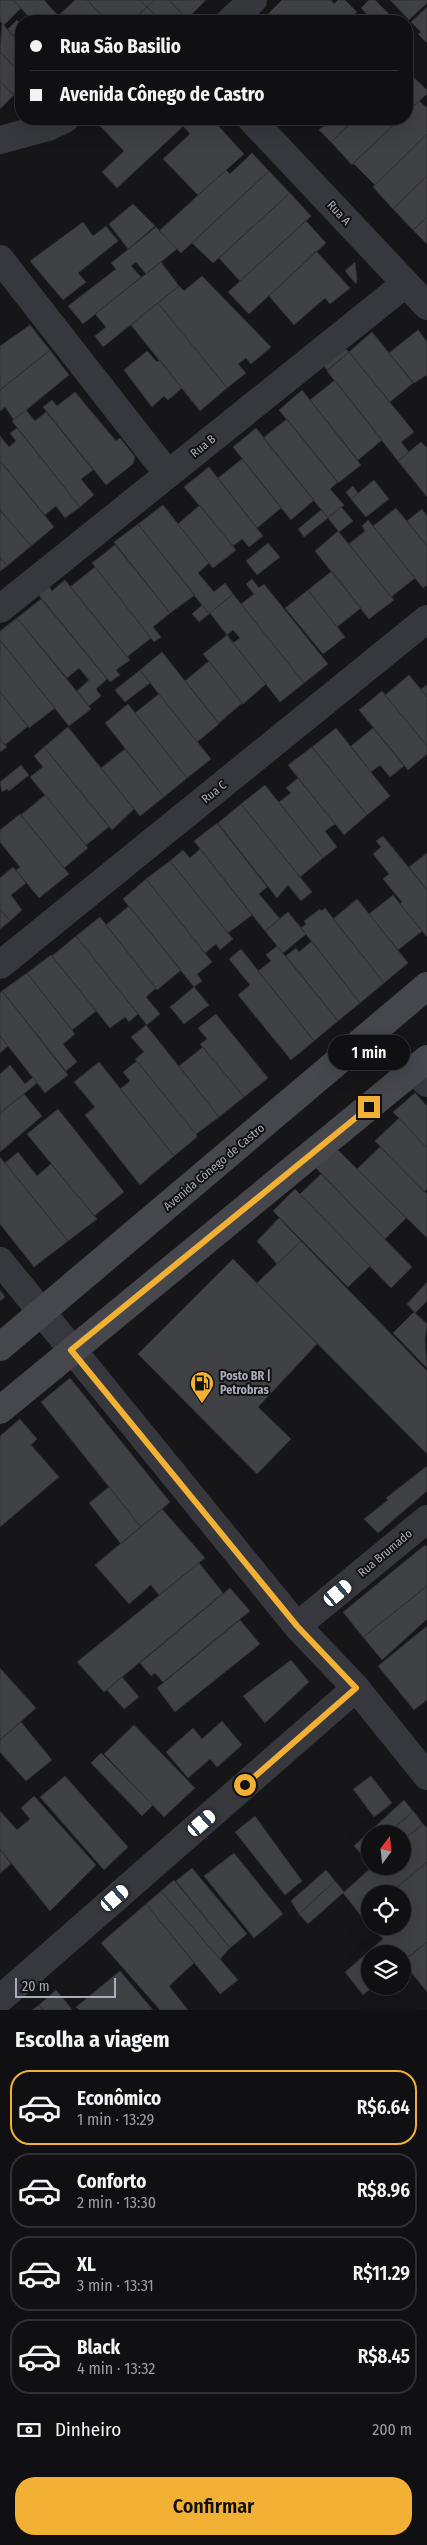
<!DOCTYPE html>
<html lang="pt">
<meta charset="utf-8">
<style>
body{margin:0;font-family:"Fira Sans Condensed",sans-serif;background:#1e1e20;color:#f1f3f6;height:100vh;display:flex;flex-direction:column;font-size:19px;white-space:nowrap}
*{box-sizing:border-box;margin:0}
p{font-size:16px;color:#9c9d9f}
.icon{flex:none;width:28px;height:28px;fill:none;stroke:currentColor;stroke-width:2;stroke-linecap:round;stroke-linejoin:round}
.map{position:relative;height:2010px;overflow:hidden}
.sheet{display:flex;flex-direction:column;background:#101012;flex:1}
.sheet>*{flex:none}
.hud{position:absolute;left:15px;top:15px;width:398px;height:110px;border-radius:20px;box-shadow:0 5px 20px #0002,0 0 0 1px #303032;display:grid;align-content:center;height:110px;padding:0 15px;background:#101012}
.needle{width:32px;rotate:15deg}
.buttons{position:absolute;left:361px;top:1825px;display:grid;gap:10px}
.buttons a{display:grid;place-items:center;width:50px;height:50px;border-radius:50%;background:#101012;box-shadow:0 5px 20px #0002,0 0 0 1px #303032;font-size:25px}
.scale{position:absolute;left:15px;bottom:12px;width:101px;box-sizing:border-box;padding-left:5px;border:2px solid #a8adb8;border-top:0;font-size:14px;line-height:18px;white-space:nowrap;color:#a8adb8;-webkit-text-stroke:4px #111113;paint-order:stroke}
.end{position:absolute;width:22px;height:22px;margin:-11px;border:6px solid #f2b134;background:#111;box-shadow:0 0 0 2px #111}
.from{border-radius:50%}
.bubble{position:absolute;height:35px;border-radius:18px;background:#101012;box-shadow:0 5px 20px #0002,0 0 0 1px #303032;font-size:16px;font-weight:600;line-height:35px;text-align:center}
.car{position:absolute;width:15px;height:30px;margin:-15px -8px;border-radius:6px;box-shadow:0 0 4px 1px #0007;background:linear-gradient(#fff 24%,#345 0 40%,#fff 0 76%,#345 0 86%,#fff 0)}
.hud b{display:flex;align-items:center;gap:18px;height:48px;font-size:19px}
.hud b+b{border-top:1px solid #303032}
.hud i{width:12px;height:12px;background:#f1f3f6}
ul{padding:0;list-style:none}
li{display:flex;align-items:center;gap:15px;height:75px;margin:0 10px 8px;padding:0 5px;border:2px solid #303032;border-radius:20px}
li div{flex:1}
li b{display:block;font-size:19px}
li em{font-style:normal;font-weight:600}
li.active{border-color:#f2b134}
li>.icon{width:45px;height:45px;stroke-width:1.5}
h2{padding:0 15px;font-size:22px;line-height:60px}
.pay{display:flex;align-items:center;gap:12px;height:55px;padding:0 15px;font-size:19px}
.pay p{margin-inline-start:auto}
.cta{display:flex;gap:10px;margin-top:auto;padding:10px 15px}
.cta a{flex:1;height:58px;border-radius:20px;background:#f2b134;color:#111;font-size:20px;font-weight:600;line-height:58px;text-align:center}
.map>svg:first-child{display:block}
.building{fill:#404145;stroke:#303034}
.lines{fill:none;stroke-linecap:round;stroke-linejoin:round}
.minor{stroke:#37383d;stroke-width:28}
.secondary{stroke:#45474d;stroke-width:28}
.route{stroke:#f2b134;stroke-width:6}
.labels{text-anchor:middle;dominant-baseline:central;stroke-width:4;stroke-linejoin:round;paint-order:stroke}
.street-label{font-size:12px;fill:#a8adb8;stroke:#111113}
.poi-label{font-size:12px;font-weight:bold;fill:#a8adb8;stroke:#111113;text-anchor:start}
</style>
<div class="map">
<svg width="427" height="2010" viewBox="0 0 427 2010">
<rect width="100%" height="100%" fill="#161618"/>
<path class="building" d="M0,0H13L21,8L4,25L0,21Z
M13,0H44L63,21H33Z
M75,0H87L107,21H63L58,16Z
M87,0H140L147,7L132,21H107Z
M140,0H154L147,7Z
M154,0H169L186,18L182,21H161L147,7Z
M169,0H206L187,19Z
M282,0H331L334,4L338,0H345L357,12L347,21H261Z
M369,0H375L396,21H373L361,8Z
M390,0H427V3L409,20Z
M147,7L161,21H139L136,18Z
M427,7V43L418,34L421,32L411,22Z
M17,20L21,25V45L8,29Z
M2,23L21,45V74L0,52Z
M0,52L21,74V96L17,99L0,81Z
M406,70L427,90V94L406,113Z
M0,81L14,95L0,109Z
M419,101L427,108V134L375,185L353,163L400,119H406V113Z
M122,119H191L117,188L102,172L124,151L100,126Z
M191,119H212L244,154L198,195L163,159L190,134L183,126Z
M321,119H355L331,142L319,130L326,124Z
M355,119H400L352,165L331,142Z
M427,134V176L393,209L373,187Z
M252,153L269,171L181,253L159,231L226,170L230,174Z
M269,171L290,193L213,263L192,243Z
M427,176V217L413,230L393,209Z
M290,193L311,216L240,281L219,258Z
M133,204L155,226L128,249L109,224Z
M427,217V244L413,230Z
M306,221L326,243L249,314L228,292Z
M83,222L93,236L106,226L118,241L78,273L86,282L63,300L30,261Z
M156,227L177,249L146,274L136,262L131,266L141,277L83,324L68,306L116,269L111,263Z
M316,251L350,288L330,304L325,298L294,325L269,296Z
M161,262L179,286L103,347L95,336L106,327L95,314Z
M355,262L357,279L356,284L345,271Z
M202,276L271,347L251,364L246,358L238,364L246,373L227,388L158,303L179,286L184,291Z
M158,303L227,388L200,411L131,325Z
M30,325L50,350L0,390V346Z
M418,330L427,342V375L414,383L389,353Z
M372,332L413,383L390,402L349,352Z
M345,348L349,352L327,370L323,365Z
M50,350L69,375L14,420L5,407L0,411V390Z
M147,351L157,362L160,360L182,388L168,400L164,396L152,407L124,370Z
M349,352L414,432L401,442L409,452L398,461L327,371Z
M335,380L382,440L358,460L310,400Z
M302,390L361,465L338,483L279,410Z
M75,392L116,441L120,438L135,457L133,464L106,485L43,407L52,400L57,406Z
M26,410L35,421L46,412L93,470L81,479L94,495L80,507L12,421Z
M287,419L338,482L330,489L344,505L328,518L263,438Z
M17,428L80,507L65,518L56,506L45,515L0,461V436L9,447L16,441L10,433Z
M256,428L314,500L291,520L233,447Z
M421,442L427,448V497L398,461Z
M242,459L281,508L257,528L218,478Z
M0,461L54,527L31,546L0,510Z
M209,467L263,536L249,547L242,539L233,546L184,487Z
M374,480L389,499L366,517L351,499Z
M353,486L358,493L351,499L346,492Z
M163,505L209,563L198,573L214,592L225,583L233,594L209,614L138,524Z
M200,505L236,550L213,568L178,524Z
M341,507L353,521L339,532L328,518Z
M396,508L427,546V585L423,588L373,526Z
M422,509L427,516V546L407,521Z
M0,510L31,546L7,566L0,558Z
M321,510L328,518L304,537L298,529Z
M368,520L415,578L391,597L349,544L365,531L362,526Z
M138,524L195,595L170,613L114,542Z
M338,531L394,600L369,619L315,551Z
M268,543L280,557L257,575L246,561Z
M115,545L170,613L153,627L161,637L154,642L92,563Z
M0,558L7,566L0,571Z
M95,567L151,638L127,657L70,587Z
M332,571L361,608L337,627L308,590Z
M252,579L259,588L264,584L328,664L304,683L241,604L254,594L246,584Z
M65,580L130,660L116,670L120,675L110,682L37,593L47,584L52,591Z
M308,590L345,637L323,654L285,608Z
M233,594L304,683L280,702L233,643L240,638L233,630L227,635L210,613Z
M41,599L107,679L96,689L101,696L89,706L77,691L89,680L79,668L67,678L17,618Z
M202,605L209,614L199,622L192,614Z
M17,618L91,709L69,726L0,640V631Z
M227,635L266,684L243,704L203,654Z
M0,640L55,708L29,728L0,692Z
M162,652L219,724L197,742L140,670Z
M209,661L242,703L219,723L185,681Z
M140,670L150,683L125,702L115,690Z
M409,675L427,697V746L385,695Z
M427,685V697L421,689Z
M382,691L427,746V754L408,770L359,710Z
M0,692L28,726L5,745L0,739Z
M159,694L211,759L187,778L135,713Z
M128,704L187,778L164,797L105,723Z
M68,727L134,809L112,830L44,747Z
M336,728L390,796L367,815L312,747Z
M373,728L404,766L390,777L380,765L371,772L351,746Z
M0,739L7,747L0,752Z
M44,747L109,827L86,845L30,777L43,767L34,756Z
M312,747L367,815L344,835L288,765Z
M125,749L164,797L140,816L101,768Z
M21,765L29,775L9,791L7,789L2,792L0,782Z
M298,778L335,824L325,831L337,847L323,858L279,802L291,793L286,788Z
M265,785L323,858L300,877L241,804Z
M45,795L88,848L64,868L21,815Z
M241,804L312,892L301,901L288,885L277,898L218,823Z
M20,814L69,874L39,898L16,870L20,867L0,842V830Z
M217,823L267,887L259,894L280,919L265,931L194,841Z
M383,836L427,890V937L400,904L402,902L383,879L389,874L373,854L381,847L376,841Z
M200,849L252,915L228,933L170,861L183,850L190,858Z
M427,853V890L409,867Z
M170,861L233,939L220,950L216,944L205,953L146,879Z
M13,867L26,883L11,895L22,910L10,921L0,909V878Z
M146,879L212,962L197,974L202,981L194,987L123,899Z
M393,895L422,931L398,950L369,914Z
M357,899L408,963L384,983L333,919Z
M129,906L181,970L157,990L106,925Z
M325,908L384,983L360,1003L301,928L306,924L304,921L320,909L321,911Z
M0,909L10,921L0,929Z
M288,912L306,934L283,953L265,931Z
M100,917L156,988L146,997L160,1014L147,1025L76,936Z
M76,936L138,1014L129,1022L125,1017L110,1028L52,956Z
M312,941L360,1003L338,1021L286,956L296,948L299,952Z
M277,946L338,1021L314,1041L258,971L271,961L266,955Z
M241,949L314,1041L291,1060L238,995L250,985L229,959Z
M51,955L96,1011L72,1030L27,973Z
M27,973L75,1034L63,1044L77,1062L66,1071L2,991Z
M194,987L209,1005L184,1024L170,1007Z
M2,991L68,1075L45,1093L0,1036V993Z
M216,1014L268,1078L244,1097L200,1044L207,1039L198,1028Z
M146,1025L219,1117L196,1134L135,1059L144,1052L131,1037Z
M0,1036L8,1046L0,1053Z
M203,1047L244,1097L219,1117L179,1066Z
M137,1061L196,1134L197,1137L174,1156L120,1089L130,1081L123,1072Z
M99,1062L174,1156L140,1185L85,1115L95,1107L74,1082Z
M10,1065L25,1084L33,1077L37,1083L0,1113V1074Z
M415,1093L427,1106V1148L393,1112Z
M24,1094L42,1116L0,1152V1113Z
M58,1109L124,1192L94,1216L27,1134Z
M399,1118L427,1148V1189L424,1192L375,1141Z
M380,1147L427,1194V1238L357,1169Z
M337,1149L406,1218L385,1239L315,1167Z
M18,1152L37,1176L51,1164L97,1219L68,1241L5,1163Z
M0,1157L68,1241L34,1267L0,1224Z
M321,1174L412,1267L391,1288L300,1194Z
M295,1189L370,1266L348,1287L273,1211Z
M279,1218L301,1241L277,1264L257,1241Z
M301,1241L427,1371V1454L257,1283Z
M233,1259L317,1344L258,1407L291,1439L257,1474L138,1354Z
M427,1282V1301L415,1313L407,1304Z
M0,1290L5,1297L0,1301Z
M414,1312L427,1324L425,1340L427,1368L393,1333Z
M70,1378L170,1502L141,1527L41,1402Z
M20,1419L37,1439L31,1445L59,1477L0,1527V1436Z
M427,1466V1491L378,1533L364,1519L388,1500L386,1498Z
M109,1487L141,1527L121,1544L89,1503Z
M162,1509L205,1558L159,1595L151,1585L129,1604L95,1565Z
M425,1545L427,1547V1586L363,1637L343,1612Z
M199,1563L223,1593L104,1692L77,1662Z
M427,1586V1619L382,1660L363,1637Z
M230,1588L250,1611L163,1682L155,1673L151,1676L140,1663Z
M240,1620L260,1644L175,1712L157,1688Z
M427,1626V1700L414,1710L378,1666Z
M291,1660L309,1682L265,1723L243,1696Z
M0,1668L36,1708L0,1740Z
M122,1677L139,1697L124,1709L107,1690Z
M222,1721L242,1745L217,1767L210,1759L188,1778L166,1752L193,1728L202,1739Z
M21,1722L52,1760L26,1781L0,1752V1740Z
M134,1725L195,1788L164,1817L104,1754Z
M101,1753L153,1805L142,1816L91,1763Z
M65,1776L128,1847L104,1870L40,1797Z
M371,1776L392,1803L374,1817L353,1789Z
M34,1796L96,1865L50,1911L0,1849V1811L17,1830L30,1819L21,1808Z
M404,1800L413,1811L388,1834H370V1850L363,1856L354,1846Z
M413,1811L423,1824L402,1841V1834H388Z
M255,1816L302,1881L285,1895L235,1832Z
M423,1824L427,1828V1862L389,1894H370V1910L362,1917L343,1893L373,1866H402V1841Z
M0,1849L11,1864L0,1873Z
M370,1850V1865L363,1856Z
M234,1853L283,1914L254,1938L204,1876Z
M427,1862V1942L402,1962V1954H370V1986H374L363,1995L345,1972L383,1939L372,1926H402V1894H389Z
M192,1868L247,1934L230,1948L176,1881Z
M326,1870L335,1881L299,1914L291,1901Z
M174,1880L230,1948L220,1959L161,1891Z
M335,1881L344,1892L308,1924L299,1914Z
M161,1891L238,1980L220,1994L146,1904Z
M146,1904L194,1963L169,1986L188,2010H160L101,1943Z
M370,1910V1924L363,1916Z
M427,1942V1992L403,1962Z
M120,1971L153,2010H79L76,2007Z
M56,1990L67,2003L72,2010H43L39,2005Z
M39,2005L43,2010H32Z"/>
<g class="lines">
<path class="minor" d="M230,21L253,0
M251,119L427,306
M0,140L48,127L65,119
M0,259L168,474
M0,609L405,284
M0,965L427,619
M414,1070L427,1083
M0,1261L297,1626L356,1688L427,1776
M297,1626L427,1519
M0,1999L356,1688"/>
<path class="secondary" d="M0,1347L427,986
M0,1410L427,1059"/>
</g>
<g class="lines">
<path class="route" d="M245,1785L356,1688L297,1626L71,1350L369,1107"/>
</g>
<defs>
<g id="fuel-pin" transform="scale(1.25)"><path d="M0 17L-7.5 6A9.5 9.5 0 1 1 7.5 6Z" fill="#f2b134" stroke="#111113"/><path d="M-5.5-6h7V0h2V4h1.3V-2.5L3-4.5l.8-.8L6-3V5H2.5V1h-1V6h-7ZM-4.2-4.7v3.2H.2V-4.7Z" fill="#111"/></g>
</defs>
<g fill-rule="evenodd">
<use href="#fuel-pin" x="202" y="1383"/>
</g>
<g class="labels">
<g class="street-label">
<text transform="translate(339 213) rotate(47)">Rua A</text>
<text transform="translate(203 446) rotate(-39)">Rua B</text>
<text transform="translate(214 792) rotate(-39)">Rua C</text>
<text transform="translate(214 1167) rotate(-40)">Avenida Cônego de Castro</text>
<text transform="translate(385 1553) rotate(-40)">Rua Brumado</text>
</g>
<g class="poi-label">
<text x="220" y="1376">Posto BR |<tspan x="220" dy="14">Petrobras</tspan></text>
</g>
</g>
</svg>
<div class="buttons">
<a><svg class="needle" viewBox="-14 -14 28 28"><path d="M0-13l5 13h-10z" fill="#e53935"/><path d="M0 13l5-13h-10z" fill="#9c9d9f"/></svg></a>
<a><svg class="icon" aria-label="locate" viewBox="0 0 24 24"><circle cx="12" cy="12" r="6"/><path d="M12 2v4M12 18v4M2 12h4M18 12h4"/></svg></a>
<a><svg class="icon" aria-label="layers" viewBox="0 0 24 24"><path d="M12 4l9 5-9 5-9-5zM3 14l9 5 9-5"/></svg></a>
</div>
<div class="scale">20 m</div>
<i class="end from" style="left:245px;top:1785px"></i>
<i class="end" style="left:369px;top:1107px"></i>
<div class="bubble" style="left:328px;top:1035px;width:82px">1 min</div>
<i class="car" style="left:338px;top:1593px;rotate:50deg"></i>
<i class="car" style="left:202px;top:1823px;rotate:49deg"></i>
<i class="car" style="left:115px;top:1898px;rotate:49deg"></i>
<div class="hud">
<b><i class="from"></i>Rua São Basilio</b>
<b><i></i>Avenida Cônego de Castro</b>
</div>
</div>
<section class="sheet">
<h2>Escolha a viagem</h2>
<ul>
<li class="active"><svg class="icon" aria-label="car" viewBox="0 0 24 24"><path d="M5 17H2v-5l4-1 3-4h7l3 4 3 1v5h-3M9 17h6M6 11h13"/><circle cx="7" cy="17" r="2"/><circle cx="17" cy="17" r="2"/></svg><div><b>Econômico</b><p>1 min · 13:29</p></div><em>R$6.64</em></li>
<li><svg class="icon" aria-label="car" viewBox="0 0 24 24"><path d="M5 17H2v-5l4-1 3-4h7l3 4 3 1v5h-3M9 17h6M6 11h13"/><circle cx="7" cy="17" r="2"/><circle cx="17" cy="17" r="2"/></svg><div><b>Conforto</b><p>2 min · 13:30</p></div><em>R$8.96</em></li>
<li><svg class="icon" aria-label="car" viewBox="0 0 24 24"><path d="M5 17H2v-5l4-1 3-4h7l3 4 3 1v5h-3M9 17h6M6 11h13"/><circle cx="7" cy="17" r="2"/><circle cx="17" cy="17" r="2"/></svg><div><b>XL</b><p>3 min · 13:31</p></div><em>R$11.29</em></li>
<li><svg class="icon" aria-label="car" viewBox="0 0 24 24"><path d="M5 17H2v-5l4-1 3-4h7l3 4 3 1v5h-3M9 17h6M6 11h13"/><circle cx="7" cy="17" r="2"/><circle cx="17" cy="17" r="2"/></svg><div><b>Black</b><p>4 min · 13:32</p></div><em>R$8.45</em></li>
</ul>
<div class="pay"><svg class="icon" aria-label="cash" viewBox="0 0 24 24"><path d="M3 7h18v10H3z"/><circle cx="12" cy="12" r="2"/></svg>Dinheiro<p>200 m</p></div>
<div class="cta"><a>Confirmar</a></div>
</section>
